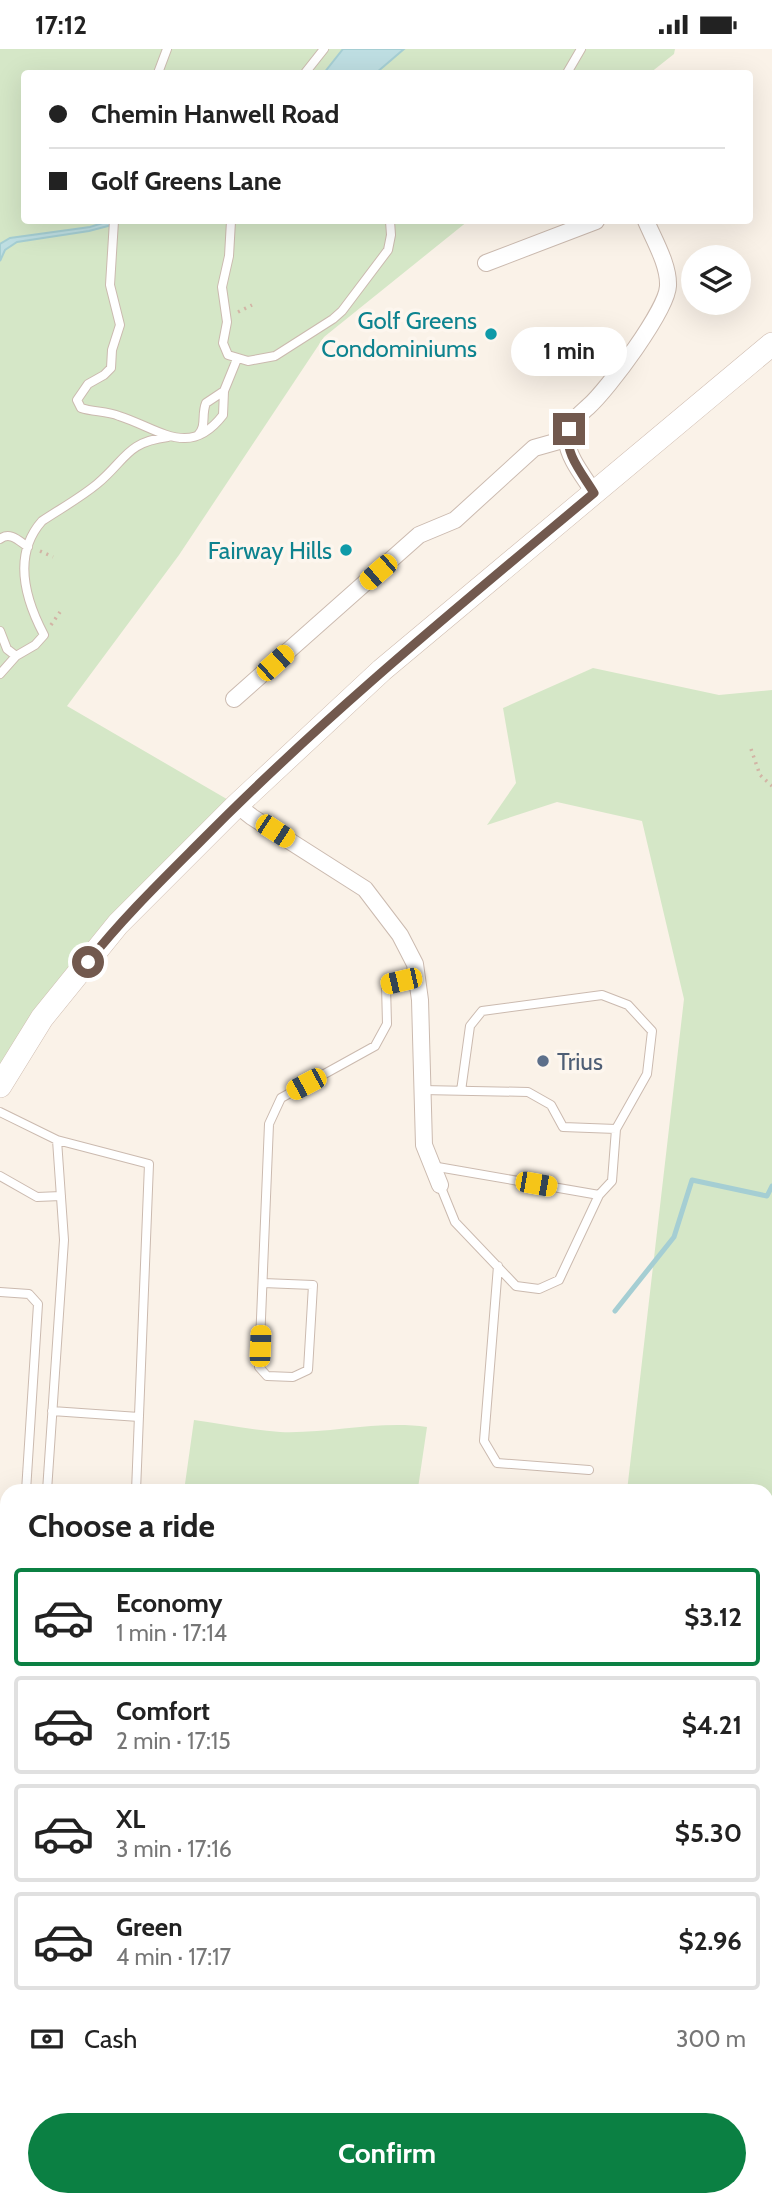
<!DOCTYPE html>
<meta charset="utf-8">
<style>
body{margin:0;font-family:Cabin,sans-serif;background:#f2f2f2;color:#222;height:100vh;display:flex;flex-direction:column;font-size:26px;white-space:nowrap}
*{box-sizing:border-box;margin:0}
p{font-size:23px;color:#767676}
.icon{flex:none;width:38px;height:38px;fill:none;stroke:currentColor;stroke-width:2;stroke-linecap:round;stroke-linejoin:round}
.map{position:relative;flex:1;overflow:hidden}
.sheet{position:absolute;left:0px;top:1435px;width:774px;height:723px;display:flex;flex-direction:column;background:#fff;border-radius:21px 21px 0 0;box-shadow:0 7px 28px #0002}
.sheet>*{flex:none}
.hud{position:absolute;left:21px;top:21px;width:732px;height:154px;border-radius:7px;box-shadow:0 7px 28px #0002;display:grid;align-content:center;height:154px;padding:0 28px;background:#fff}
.controls{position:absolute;left:681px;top:196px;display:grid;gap:14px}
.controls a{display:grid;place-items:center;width:70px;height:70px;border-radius:50%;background:#fff;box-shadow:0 7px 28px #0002;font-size:35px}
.end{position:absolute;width:32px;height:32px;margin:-16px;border:9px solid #72594e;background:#fff;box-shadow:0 0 0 4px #fff}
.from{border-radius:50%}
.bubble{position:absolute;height:49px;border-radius:24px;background:#fff;box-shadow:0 7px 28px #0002;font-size:23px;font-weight:800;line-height:49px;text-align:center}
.car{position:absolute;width:21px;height:42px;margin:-21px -10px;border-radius:9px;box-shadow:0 0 5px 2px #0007;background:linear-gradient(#f5c518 24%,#345 0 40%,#f5c518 0 76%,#345 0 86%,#f5c518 0)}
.hud b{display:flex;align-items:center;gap:24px;height:66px;font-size:26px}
.hud b+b{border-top:2px solid #e0e0e0}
.hud i{width:18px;height:18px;background:#222}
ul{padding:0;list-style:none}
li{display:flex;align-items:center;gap:21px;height:98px;margin:0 14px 10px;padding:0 14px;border:4px solid #e0e0e0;border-radius:7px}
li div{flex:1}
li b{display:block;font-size:26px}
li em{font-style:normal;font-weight:800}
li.selected{border-color:#0b8043}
li>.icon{width:63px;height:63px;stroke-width:1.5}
h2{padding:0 28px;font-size:32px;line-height:84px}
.pay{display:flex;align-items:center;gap:18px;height:77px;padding:0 28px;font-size:26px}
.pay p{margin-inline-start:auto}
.action{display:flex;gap:14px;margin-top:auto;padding:14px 28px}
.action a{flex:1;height:80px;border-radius:42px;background:#0b8043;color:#fff;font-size:28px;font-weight:800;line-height:80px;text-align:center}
.status{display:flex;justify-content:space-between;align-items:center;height:49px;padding:0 35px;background:#fff;direction:ltr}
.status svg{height:19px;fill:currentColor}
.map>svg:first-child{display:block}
.green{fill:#d5e7c7}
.water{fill:#bedee2;stroke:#a5ced3;stroke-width:2}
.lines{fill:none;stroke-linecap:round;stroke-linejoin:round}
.stream{stroke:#a5ced3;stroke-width:5}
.lane-casing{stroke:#cbbaaf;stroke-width:10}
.street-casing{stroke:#cbbaaf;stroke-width:18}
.secondary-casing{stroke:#cfbcb0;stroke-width:24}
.path{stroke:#d2b4a5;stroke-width:3.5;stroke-dasharray:2 5;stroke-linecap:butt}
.lane{stroke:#fff;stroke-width:8}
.street{stroke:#fff;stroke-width:16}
.secondary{stroke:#fff;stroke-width:23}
.route{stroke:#72594e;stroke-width:9}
.culture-dot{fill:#0f9aa8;stroke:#fdf6ee;stroke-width:2.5}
.service-dot{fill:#5c6f8a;stroke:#fdf6ee;stroke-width:2.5}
.labels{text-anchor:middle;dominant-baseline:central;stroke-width:7;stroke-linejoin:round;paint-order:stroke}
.culture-label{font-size:24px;fill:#0d838f;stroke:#fdf6ee;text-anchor:end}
.service-label{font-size:24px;fill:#4e5e75;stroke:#fdf6ee;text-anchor:start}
</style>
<div class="status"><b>17:12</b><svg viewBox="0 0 49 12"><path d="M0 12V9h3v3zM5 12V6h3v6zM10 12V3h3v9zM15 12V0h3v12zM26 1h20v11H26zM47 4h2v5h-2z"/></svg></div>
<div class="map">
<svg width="772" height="2157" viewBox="0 0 772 2157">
<rect width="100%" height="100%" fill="#faf2e8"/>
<path class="green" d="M0,0H675L674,5L650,24H24V172H468L324,288L179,506L67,657L237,756L118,875L0,1037Z
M593,619L719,646L772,641V2157H523L525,2151H766V1442H627L684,950L642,772L557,753L487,776L516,734L503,659Z
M194,1371C222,1375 251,1381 280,1383C329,1385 379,1371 427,1378L418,1439L420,1442H184Z"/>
<path class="water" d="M343,0H404L376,24H324Z
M109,172H127L89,182L17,193L5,201L0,212V195L10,189L90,178Z"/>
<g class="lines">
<path class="stream" d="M615,1262L674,1188L692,1131L767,1147L772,1137"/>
<g class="lane-casing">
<path id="lane" d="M158,24L167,0
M305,24L324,0
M567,24L581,0
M114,172L110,236L120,276L112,301L111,319L104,326L88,335L77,351L81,359C93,363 107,362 119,367C160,380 189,410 223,366L224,342L237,310
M231,172L229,207L222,238L227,273L223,294L228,306L248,312L275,307L333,270L342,262L388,201L391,186L390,172
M198,386C207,377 201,366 206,354L224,342
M0,490C10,482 19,492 28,498
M0,582L7,600L16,607
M0,625L16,607L35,596L44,586C25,550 12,506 42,472C60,460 80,449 97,435C126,411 126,393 168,388
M422,1041L528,1043L551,1056L563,1078L616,1080L612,1132L599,1146L559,1231L539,1240L516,1237L455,1173L440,1136
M461,1042L470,977L482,962L602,946L628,956L652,982L647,1025L616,1080
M0,1063L57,1091L64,1191L47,1442
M57,1091L149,1115L136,1442
M432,1117L599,1146
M0,1127L37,1148L61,1147
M498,1217L484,1392L497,1414L589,1421
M263,1234L313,1236L308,1321L293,1328L267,1327L259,1318L269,1075L281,1049L375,997L387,975L386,936L417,929
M0,1243L29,1245L38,1255L26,1442
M52,1362L139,1368
M0,1835L7,1729
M6,2157L9,2151
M237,2157L239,2151
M386,2157L388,2151
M445,2157L447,2151"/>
</g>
<g class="street-casing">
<path id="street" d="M486,214L596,172
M594,444C585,429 568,409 567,392C566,376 578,367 589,357C608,340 667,261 668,237C669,216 654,191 646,172
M234,650L419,486L455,471L534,399L566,390
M237,756L252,768L365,840L400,886L415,915L420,951L424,1096L440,1136"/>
</g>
<g class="secondary-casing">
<path id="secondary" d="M0,1037L42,969L118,875L237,756L382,621L772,295
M0,2114L7,2116
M102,2151L119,2157"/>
</g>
<path class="path" d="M238,263L252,256
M40,502L53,508
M51,576L60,563
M751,700L760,726L772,737
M766,1502L772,1504
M766,1596L772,1600
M766,1672L772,1669
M766,1768L772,1761
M622,2157L624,2151"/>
<use href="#lane" class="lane"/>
<use href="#street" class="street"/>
<use href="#secondary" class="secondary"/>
</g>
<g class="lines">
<path class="route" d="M88,913C122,870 161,832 200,793C323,668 459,557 594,444C582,424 563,403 569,380"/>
</g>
<g class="culture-dot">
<circle cx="491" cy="285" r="7"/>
<circle cx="346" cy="501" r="7"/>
</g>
<circle class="service-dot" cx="543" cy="1012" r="7"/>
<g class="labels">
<g class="culture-label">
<text x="477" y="271">Golf Greens<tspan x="477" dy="28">Condominiums</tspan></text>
<text x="332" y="501">Fairway Hills</text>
</g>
<g class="service-label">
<text x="557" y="1012">Trius</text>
</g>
</g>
</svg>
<div class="controls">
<a><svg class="icon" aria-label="layers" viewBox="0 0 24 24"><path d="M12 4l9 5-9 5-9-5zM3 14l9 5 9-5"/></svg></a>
</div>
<i class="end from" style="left:88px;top:913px"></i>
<i class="end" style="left:569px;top:380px"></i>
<div class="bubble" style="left:511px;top:278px;width:116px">1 min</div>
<i class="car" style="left:378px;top:523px;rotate:229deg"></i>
<i class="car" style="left:275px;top:614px;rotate:48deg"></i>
<i class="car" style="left:275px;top:782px;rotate:123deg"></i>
<i class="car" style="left:401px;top:932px;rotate:257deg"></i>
<i class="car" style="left:306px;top:1035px;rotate:242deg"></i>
<i class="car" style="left:536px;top:1135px;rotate:100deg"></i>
<i class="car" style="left:260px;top:1297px;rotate:2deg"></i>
<div class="hud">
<b><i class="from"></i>Chemin Hanwell Road</b>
<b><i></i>Golf Greens Lane</b>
</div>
<section class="sheet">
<h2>Choose a ride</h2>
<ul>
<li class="selected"><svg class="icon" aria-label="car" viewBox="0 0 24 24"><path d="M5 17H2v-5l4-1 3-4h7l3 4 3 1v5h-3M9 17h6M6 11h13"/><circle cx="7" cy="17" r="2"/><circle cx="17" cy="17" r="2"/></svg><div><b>Economy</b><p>1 min · 17:14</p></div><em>$3.12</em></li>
<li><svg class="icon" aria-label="car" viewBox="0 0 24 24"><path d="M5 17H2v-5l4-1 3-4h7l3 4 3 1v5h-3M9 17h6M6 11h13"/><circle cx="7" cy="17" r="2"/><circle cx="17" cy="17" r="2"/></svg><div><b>Comfort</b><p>2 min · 17:15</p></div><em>$4.21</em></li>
<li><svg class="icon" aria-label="car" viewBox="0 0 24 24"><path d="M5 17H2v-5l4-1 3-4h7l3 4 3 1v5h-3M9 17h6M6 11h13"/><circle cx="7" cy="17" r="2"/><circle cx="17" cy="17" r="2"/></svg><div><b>XL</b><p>3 min · 17:16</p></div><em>$5.30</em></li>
<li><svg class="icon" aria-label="car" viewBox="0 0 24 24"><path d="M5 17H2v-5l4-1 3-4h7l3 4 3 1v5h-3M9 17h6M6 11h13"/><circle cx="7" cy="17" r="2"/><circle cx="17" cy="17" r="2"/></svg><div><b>Green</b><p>4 min · 17:17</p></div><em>$2.96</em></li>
</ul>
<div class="pay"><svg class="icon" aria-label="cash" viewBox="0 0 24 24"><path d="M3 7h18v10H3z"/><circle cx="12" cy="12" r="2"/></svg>Cash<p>300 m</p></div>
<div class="action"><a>Confirm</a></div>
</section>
</div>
